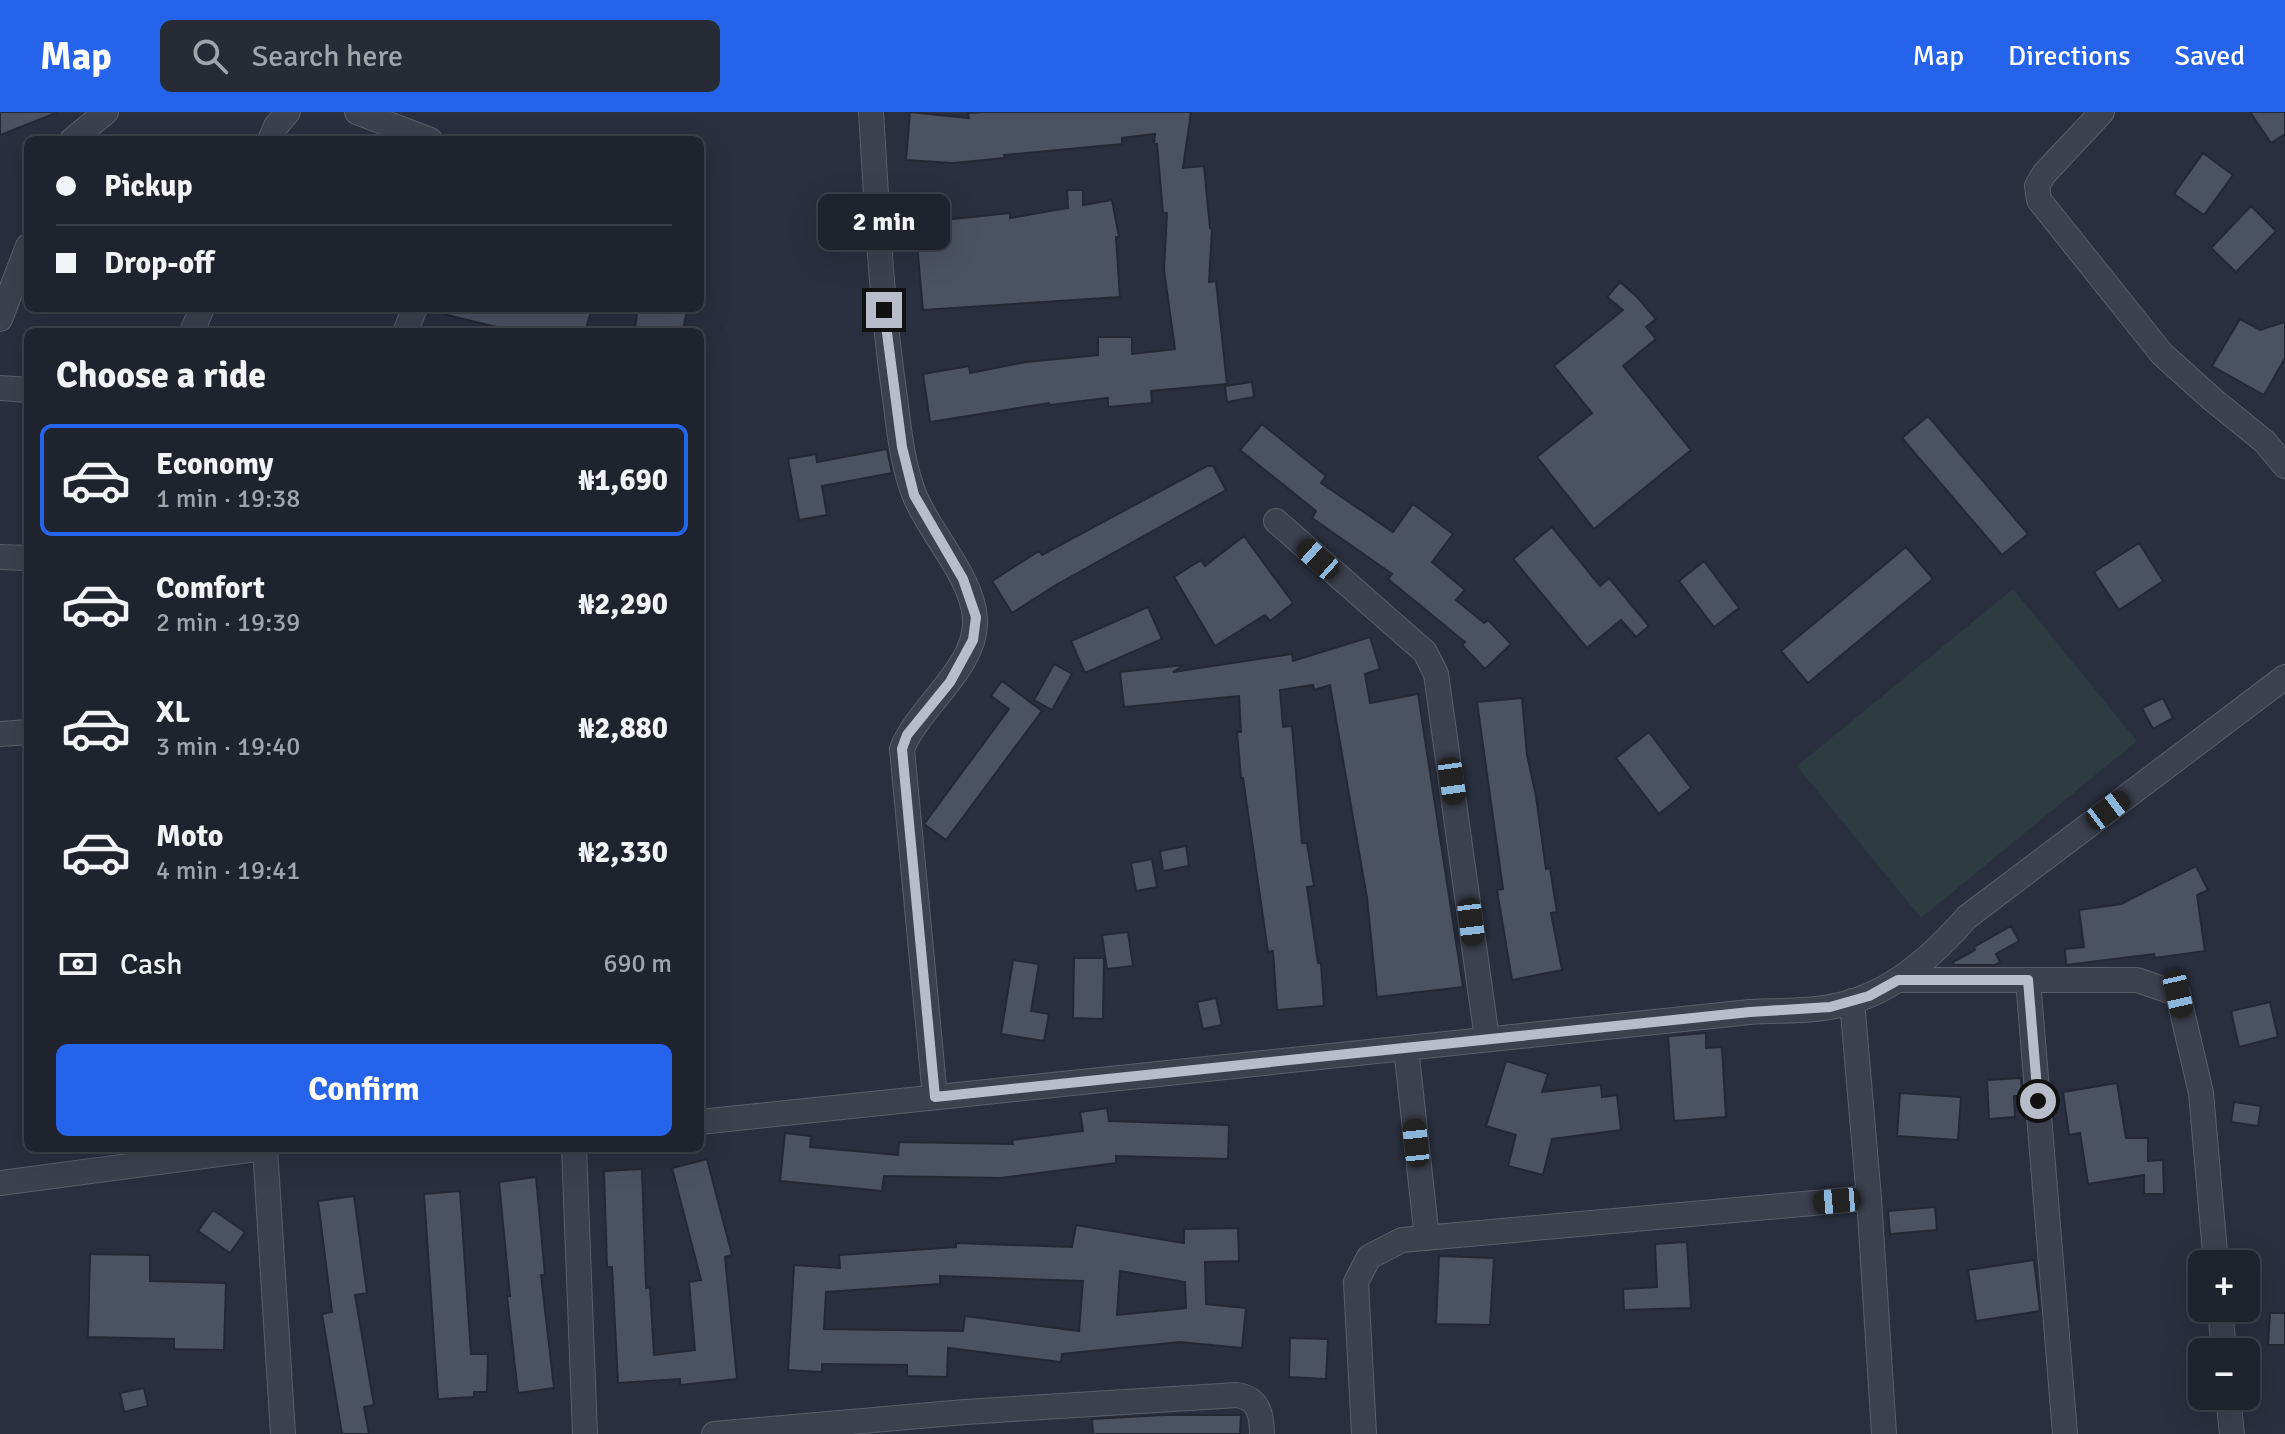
<!DOCTYPE html>
<meta charset="utf-8">
<style>
body{margin:0;font-family:Signika,sans-serif;background:#272b36;color:#f1f3f6;height:100vh;display:flex;flex-direction:column;font-size:30px;white-space:nowrap}
*{box-sizing:border-box;margin:0}
p{font-size:26px;color:#a1a4aa}
.icon{flex:none;width:44px;height:44px;fill:none;stroke:currentColor;stroke-width:2;stroke-linecap:round;stroke-linejoin:round}
.map{position:relative;flex:1;overflow:hidden}
.details{position:absolute;left:24px;top:216px;width:680px;height:824px;display:flex;flex-direction:column;background:#1f232e;border-radius:12px;box-shadow:0 8px 32px #0002,0 0 0 2px #3c404a}
.details>*{flex:none}
.hud{position:absolute;left:24px;top:24px;width:680px;height:176px;border-radius:12px;box-shadow:0 8px 32px #0002,0 0 0 2px #3c404a;display:grid;align-content:center;height:176px;padding:0 32px;background:#1f232e}
.buttons{position:absolute;left:2188px;top:1138px;display:grid;gap:16px}
.buttons a{display:grid;place-items:center;width:72px;height:72px;border-radius:12px;background:#1f232e;box-shadow:0 8px 32px #0002,0 0 0 2px #3c404a;font-size:40px}
.end{position:absolute;width:36px;height:36px;margin:-18px;border:10px solid #b9bdc9;background:#111;box-shadow:0 0 0 4px #111}
.from{border-radius:50%}
.bubble{position:absolute;height:56px;border-radius:12px;background:#1f232e;box-shadow:0 8px 32px #0002,0 0 0 2px #3c404a;font-size:26px;font-weight:700;line-height:56px;text-align:center}
.car{position:absolute;width:24px;height:48px;margin:-24px -12px;border-radius:10px;box-shadow:0 0 6px 2px #0007;background:linear-gradient(#222 24%,#8ab4d8 0 40%,#222 0 76%,#8ab4d8 0 86%,#222 0)}
.hud b{display:flex;align-items:center;gap:28px;height:76px;font-size:30px}
.hud b+b{border-top:2px solid #3c404a}
.hud i{width:20px;height:20px;background:#f1f3f6}
ul{padding:0;list-style:none}
li{display:flex;align-items:center;gap:24px;height:112px;margin:0 16px 12px;padding:0 16px;border:4px solid transparent;border-radius:12px}
li div{flex:1}
li b{display:block;font-size:30px}
li em{font-style:normal;font-weight:700}
li.current{border-color:#2563eb}
li>.icon{width:72px;height:72px;stroke-width:1.5}
h2{padding:0 32px;font-size:36px;line-height:96px}
.pay{display:flex;align-items:center;gap:20px;height:88px;padding:0 32px;font-size:30px}
.pay p{margin-inline-start:auto}
.primary-button{display:flex;gap:16px;margin-top:auto;padding:16px 32px}
.primary-button a{flex:1;height:92px;border-radius:12px;background:#2563eb;color:#fff;font-size:32px;font-weight:700;line-height:92px;text-align:center}
header{display:flex;align-items:center;gap:48px;box-sizing:border-box;height:112px;padding:0 40px;background:#2563eb;color:#fff}
header strong{font-size:38px}
nav{display:flex;gap:44px;margin-inline-start:auto;font-size:28px}
.search{width:560px;height:72px;background:#272b36;display:flex;align-items:center;gap:20px;box-sizing:border-box;padding:0 28px;border-radius:12px;color:#a1a4aa;font-size:30px}
.map>svg:first-child{display:block}
.green{fill:#2c3c40}
.building{fill:#4b5262;stroke:#242835;stroke-width:2;fill-rule:evenodd}
.lines{fill:none;stroke-linecap:round;stroke-linejoin:round}
.minor-casing{stroke:#5b5f6c;stroke-width:26}
.minor{stroke:#3d414e;stroke-width:24}
.route{stroke:#b9bdc9;stroke-width:10}
</style>
<header>
<strong>Map</strong>
<div class="search"><svg class="icon" aria-label="search" viewBox="0 0 24 24"><circle cx="10" cy="10" r="6"/><path d="M15 15l6 6"/></svg>Search here</div>
<nav><a>Map</a><a>Directions</a><a>Saved</a></nav>
</header>
<div class="map">
<svg width="2285" height="1322" viewBox="0 0 2285 1322">
<rect width="100%" height="100%" fill="#292f3e"/>
<path class="green" d="M2013,477L2137,629L1921,806L1797,654Z"/>
<path class="building" d="M0,0H55L56,1L0,23Z
M910,0L969,6L968,1L983,0H1191L1183,56L1204,54L1210,116L1212,117L1209,170L1216,169L1227,272L1151,279L1152,291L1108,295V286L1050,293L1049,291L930,310L923,262L969,254L970,261L1026,250L1098,243V225H1132V242L1175,237L1164,158L1167,101H1163L1157,32H1154L1155,22L1122,26V32L1004,43L1005,46L953,51L906,48Z
M2250,0H2285V22L2271,31Z
M2203,41L2233,63L2204,103L2174,82Z
M1067,78H1083V93L1112,88L1119,125H1116L1120,185L923,198L915,111L1010,101V106L1068,96Z
M2251,94L2276,119L2236,160L2211,136Z
M1620,170L1637,185L1656,207L1646,215L1656,227L1623,254L1691,338L1594,417L1537,345L1592,301L1554,254L1623,198L1607,185Z
M444,196H592L585,220H517L443,202Z
M638,196H687L683,220L635,215Z
M2240,207L2260,218L2285,210V246L2264,283L2212,254Z
M1252,270L1254,285L1227,290L1225,274Z
M1928,304L2028,422L2002,443L1902,326Z
M1262,312L1326,364L1321,371L1393,420L1413,392L1453,422L1432,450L1465,478L1456,488L1484,511L1488,508L1511,532L1485,557L1462,533L1465,530L1388,467L1392,462L1312,406L1316,399L1240,338Z
M887,337L892,361L822,374L827,403L799,408L788,347L816,342L817,350Z
M1207,354H1213L1226,378L1056,473L1012,501L992,469L1039,439L1042,443Z
M1552,415L1600,474L1609,466L1649,514L1636,525L1621,508L1587,536L1513,447Z
M1244,424L1293,491L1270,509L1265,503L1215,534L1174,465L1201,448L1205,454Z
M2139,431L2163,469L2119,498L2094,460Z
M1906,435L1933,467L1808,571L1781,539Z
M1704,449L1739,496L1714,515L1679,469Z
M1148,495L1162,527L1085,561L1071,529Z
M1370,525L1380,557L1365,562L1370,591L1418,582L1463,875L1377,885L1367,786L1330,573L1314,578L1313,573L1280,578L1283,615L1292,614L1302,731H1307L1314,774L1307,775L1318,851H1321L1324,894L1277,898L1273,839L1268,840L1243,666H1241L1237,620H1241L1239,584L1124,595L1120,560L1184,553L1173,560L1292,542L1293,549Z
M1054,552L1072,562L1052,598L1034,588Z
M1002,569L1042,599L946,728L924,712L1009,597L991,584Z
M1522,586L1527,643L1536,684L1546,757L1550,756L1557,800L1551,801L1562,858L1512,868L1497,778L1503,777L1477,590Z
M2163,586L2173,606L2153,617L2142,596Z
M1649,620L1691,676L1659,702L1616,646Z
M1186,734L1189,754L1163,759L1160,739Z
M1152,747L1157,775L1136,779L1131,751Z
M2196,754L2208,778L2197,783L2205,839L2155,846L2154,842L2066,853L2065,837L2084,835L2079,798L2121,792Z
M2011,814L2019,829L1996,842L2000,850L1995,853H1954L1953,850L1975,838L1974,835Z
M1128,820L1133,854L1107,857L1102,823Z
M1074,846H1104L1103,907L1073,906Z
M1013,848L1039,852L1031,899L1049,902L1044,929L1001,922Z
M1216,886L1222,913L1203,917L1197,890Z
M2270,890L2278,925L2239,935L2231,899Z
M1706,921V936L1722,935L1726,1005L1674,1009L1668,924Z
M1506,949L1548,962L1542,980L1601,973L1602,985L1617,983L1621,1018L1552,1027L1543,1063L1508,1054L1516,1023L1486,1014Z
M2021,966L2022,984H2014L2015,1005L1989,1007L1987,968Z
M2117,971L2126,1026H2148V1049L2163,1048L2164,1082H2144V1063L2088,1072L2080,1021L2069,1023L2063,980Z
M1900,981L1961,985L1958,1028L1897,1024Z
M2234,990L2261,994L2258,1014L2231,1010Z
M1107,996L1109,1009L1229,1013L1228,1047L1116,1044V1051L1000,1066L884,1064L882,1079L780,1069L785,1021L811,1024L810,1035L898,1043L899,1030L1013,1032L1012,1028L1083,1019L1080,1000Z
M707,1047L732,1143L725,1145L737,1267L680,1273V1267L618,1271L612,1155H607L604,1059L642,1057L646,1176L650,1175L654,1243L695,1238L689,1170L701,1168L672,1056Z
M536,1065L545,1163H541L554,1276L518,1281L507,1184H510L499,1070Z
M460,1079L471,1242H488L487,1280H474V1285L438,1287L424,1082Z
M354,1084L367,1181L355,1183L374,1293L364,1295L369,1322H342L322,1202L332,1200L318,1089Z
M1935,1095L1937,1118L1890,1122L1888,1099Z
M213,1098L245,1120L230,1141L198,1119Z
M1076,1113L1184,1131V1117L1238,1116L1239,1149L1205,1150L1206,1192L1246,1196L1242,1236L1180,1230L1062,1242L1061,1250L948,1236L947,1265L907,1264V1253L822,1252V1260L788,1258L794,1153L840,1156L839,1143L956,1135V1131L1072,1135ZM1120,1159L1185,1170L1186,1196L1117,1203ZM940,1164L1083,1169L1079,1219L965,1204L963,1219L824,1217L826,1180L940,1172Z
M1687,1130L1691,1196L1624,1198L1623,1177L1657,1175L1655,1132Z
M90,1142L150,1143V1169L226,1171L224,1238L174,1237V1227L88,1225Z
M1439,1144L1494,1146L1490,1213L1436,1212Z
M2034,1148L2040,1199L1976,1209L1968,1158Z
M2270,1201H2285V1233H2268Z
M1290,1226L1328,1227L1326,1267L1289,1265Z
M144,1276L148,1294L124,1300L120,1281Z
M1164,1303H1241L1240,1322H1093L1092,1307Z"/>
<g class="lines">
<g class="minor-casing">
<path id="minor" d="M357,0L430,28
M871,0C877,95 881,191 895,286C899,317 902,351 914,382C928,419 973,465 975,507C978,555 918,595 902,637L935,985
M2102,0L2044,62L2037,74L2039,88L2162,242L2212,287L2265,330L2285,354
M72,28L106,0
M270,28L276,14L288,0
M0,207L28,134
M192,220L202,196
M405,220L415,196
M0,276L28,278
M1276,409L1425,540L1436,562L1487,927
M0,445L28,446
M0,622L28,620
M1898,868H2137L2178,882L2201,981L2216,1152
M2028,868L2065,1322
M1852,889L1869,1086L1884,1322
M1406,936L1427,1126
M700,1010L1750,900C1776,898 1804,900 1830,895C1888,885 1930,847 1967,805L2285,565
M265,1036L283,1322
M574,1036L585,1322
M0,1071L265,1036
M2220,1196L2224,1240
M2228,1284L2232,1322
M714,1322L965,1300L1237,1283C1258,1286 1262,1302 1262,1322
M1364,1322L1356,1170L1369,1145L1402,1128L1869,1086"/>
</g>
<use href="#minor" class="minor"/>
</g>
<g class="lines">
<path class="route" d="M884,198L902,335L914,383L963,467L976,505L973,528L950,570L907,623L902,637L935,985L1750,900L1830,895L1869,884L1898,868H2028L2038,989"/>
</g>
</svg>
<div class="buttons">
<a>+</a>
<a>−</a>
</div>
<i class="end from" style="left:2038px;top:989px"></i>
<i class="end" style="left:884px;top:198px"></i>
<div class="bubble" style="left:818px;top:82px;width:132px">2 min</div>
<i class="car" style="left:1318px;top:447px;rotate:312deg"></i>
<i class="car" style="left:1452px;top:669px;rotate:172deg"></i>
<i class="car" style="left:2108px;top:698px;rotate:53deg"></i>
<i class="car" style="left:1471px;top:810px;rotate:173deg"></i>
<i class="car" style="left:2178px;top:882px;rotate:167deg"></i>
<i class="car" style="left:1416px;top:1031px;rotate:354deg"></i>
<i class="car" style="left:1837px;top:1089px;rotate:265deg"></i>
<div class="hud">
<b><i class="from"></i>Pickup</b>
<b><i></i>Drop-off</b>
</div>
<section class="details">
<h2>Choose a ride</h2>
<ul>
<li class="current"><svg class="icon" aria-label="car" viewBox="0 0 24 24"><path d="M5 17H2v-5l4-1 3-4h7l3 4 3 1v5h-3M9 17h6M6 11h13"/><circle cx="7" cy="17" r="2"/><circle cx="17" cy="17" r="2"/></svg><div><b>Economy</b><p>1 min · 19:38</p></div><em>₦1,690</em></li>
<li><svg class="icon" aria-label="car" viewBox="0 0 24 24"><path d="M5 17H2v-5l4-1 3-4h7l3 4 3 1v5h-3M9 17h6M6 11h13"/><circle cx="7" cy="17" r="2"/><circle cx="17" cy="17" r="2"/></svg><div><b>Comfort</b><p>2 min · 19:39</p></div><em>₦2,290</em></li>
<li><svg class="icon" aria-label="car" viewBox="0 0 24 24"><path d="M5 17H2v-5l4-1 3-4h7l3 4 3 1v5h-3M9 17h6M6 11h13"/><circle cx="7" cy="17" r="2"/><circle cx="17" cy="17" r="2"/></svg><div><b>XL</b><p>3 min · 19:40</p></div><em>₦2,880</em></li>
<li><svg class="icon" aria-label="car" viewBox="0 0 24 24"><path d="M5 17H2v-5l4-1 3-4h7l3 4 3 1v5h-3M9 17h6M6 11h13"/><circle cx="7" cy="17" r="2"/><circle cx="17" cy="17" r="2"/></svg><div><b>Moto</b><p>4 min · 19:41</p></div><em>₦2,330</em></li>
</ul>
<div class="pay"><svg class="icon" aria-label="cash" viewBox="0 0 24 24"><path d="M3 7h18v10H3z"/><circle cx="12" cy="12" r="2"/></svg>Cash<p>690 m</p></div>
<div class="primary-button"><a>Confirm</a></div>
</section>
</div>
